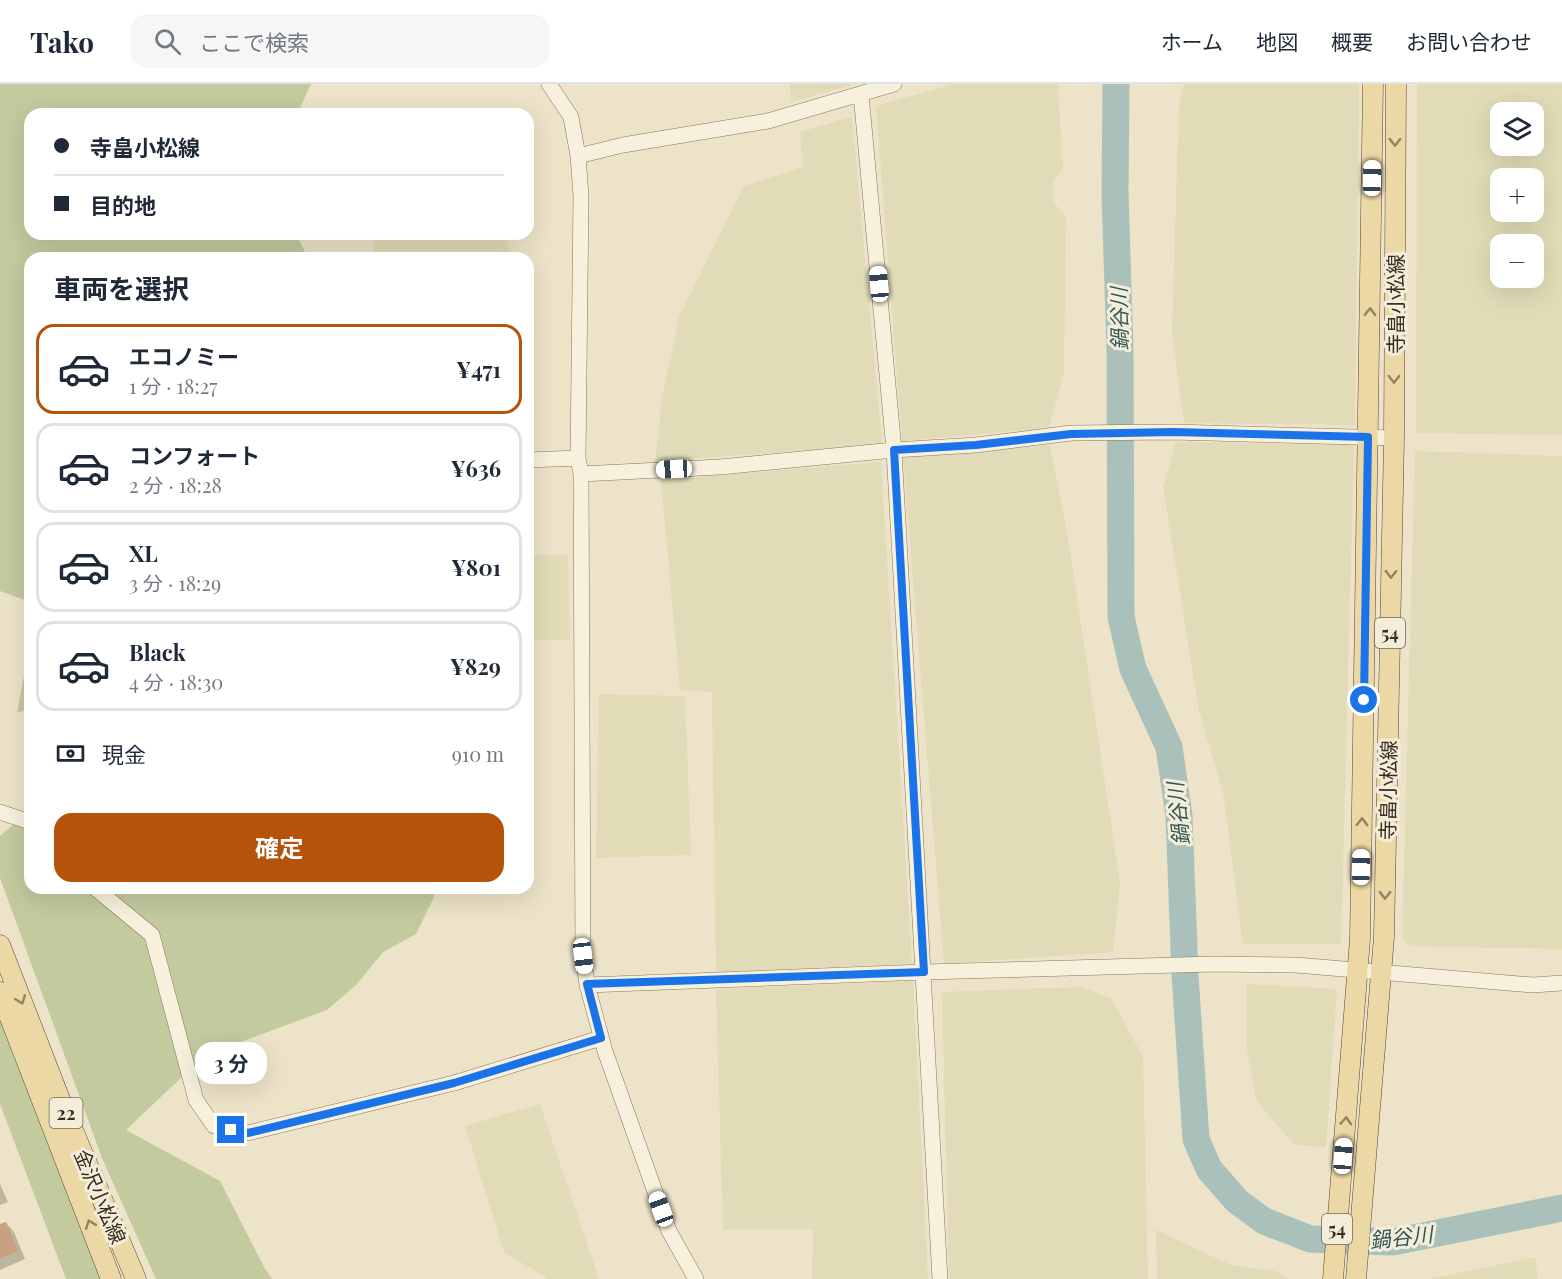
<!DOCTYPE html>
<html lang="ja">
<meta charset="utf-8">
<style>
body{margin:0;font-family:"Playfair Display","Noto Sans JP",serif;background:#f6f6f7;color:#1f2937;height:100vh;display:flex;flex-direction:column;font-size:22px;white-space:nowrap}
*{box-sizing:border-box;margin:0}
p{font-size:20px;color:#747a83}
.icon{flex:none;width:33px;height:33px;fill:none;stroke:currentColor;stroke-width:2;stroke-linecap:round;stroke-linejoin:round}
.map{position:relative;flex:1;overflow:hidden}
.sheet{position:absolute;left:24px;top:168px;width:510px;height:642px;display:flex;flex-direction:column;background:#fff;border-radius:18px;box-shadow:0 6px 24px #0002}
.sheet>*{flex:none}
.banner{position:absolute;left:24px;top:24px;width:510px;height:132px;border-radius:18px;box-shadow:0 6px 24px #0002;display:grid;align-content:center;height:132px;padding:0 30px;background:#fff}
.tools{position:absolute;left:1490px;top:18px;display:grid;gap:12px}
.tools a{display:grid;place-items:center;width:54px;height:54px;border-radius:12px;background:#fff;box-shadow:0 6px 24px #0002;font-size:30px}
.end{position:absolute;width:27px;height:27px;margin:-14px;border:8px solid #1a73e8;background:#fff;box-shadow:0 0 0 3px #fff}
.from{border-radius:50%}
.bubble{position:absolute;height:42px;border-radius:18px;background:#fff;box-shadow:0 6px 24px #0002;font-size:20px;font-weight:700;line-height:42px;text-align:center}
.car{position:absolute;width:18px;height:36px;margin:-18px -9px;border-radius:8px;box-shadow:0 0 4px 2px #0007;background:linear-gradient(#fff 24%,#345 0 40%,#fff 0 76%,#345 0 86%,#fff 0)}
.banner b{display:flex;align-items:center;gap:21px;height:57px;font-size:22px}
.banner b+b{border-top:2px solid #e0e1e3}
.banner i{width:15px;height:15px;background:#1f2937}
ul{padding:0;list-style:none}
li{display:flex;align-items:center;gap:18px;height:90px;margin:0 12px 9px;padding:0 18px;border:3px solid #e0e1e3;border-radius:18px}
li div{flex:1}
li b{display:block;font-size:22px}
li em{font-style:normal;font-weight:700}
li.on{border-color:#b45309}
li>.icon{width:54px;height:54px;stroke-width:1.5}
h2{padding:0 30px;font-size:27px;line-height:72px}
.pay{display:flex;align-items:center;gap:15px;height:66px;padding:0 30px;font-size:22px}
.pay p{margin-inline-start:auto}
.action{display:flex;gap:12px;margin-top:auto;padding:12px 30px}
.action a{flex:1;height:69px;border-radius:18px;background:#b45309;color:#fff;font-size:24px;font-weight:700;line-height:69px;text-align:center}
header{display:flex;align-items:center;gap:36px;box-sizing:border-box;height:84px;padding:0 30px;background:#fff;border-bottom:2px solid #e0e1e3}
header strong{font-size:28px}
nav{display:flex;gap:33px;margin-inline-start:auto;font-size:21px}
.search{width:420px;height:54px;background:#f6f6f7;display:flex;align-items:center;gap:15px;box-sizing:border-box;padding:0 21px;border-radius:18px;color:#747a83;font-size:22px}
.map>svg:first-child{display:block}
.farmland{fill:#e1dcb7;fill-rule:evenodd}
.green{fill:#c3ca9e}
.shadow{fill:#0003}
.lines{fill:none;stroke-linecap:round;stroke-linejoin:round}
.river{stroke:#aac1bb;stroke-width:27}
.building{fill:#c8a182}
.minor-casing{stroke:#88765f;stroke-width:16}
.major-casing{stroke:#564433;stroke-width:21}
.minor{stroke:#f7f0dc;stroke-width:15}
.major{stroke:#ecd8a5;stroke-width:20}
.oneway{stroke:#928363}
.route{stroke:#1a73e8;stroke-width:8}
.labels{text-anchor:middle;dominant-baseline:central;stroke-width:6;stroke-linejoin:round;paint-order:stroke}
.shield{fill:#f4edd9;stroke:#716758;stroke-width:1.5}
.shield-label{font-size:18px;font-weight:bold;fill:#392e21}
.street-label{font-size:20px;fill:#392e21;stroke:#f4edd9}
.water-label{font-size:21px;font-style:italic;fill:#325857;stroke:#f4edd9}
</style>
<header>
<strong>Tako</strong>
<div class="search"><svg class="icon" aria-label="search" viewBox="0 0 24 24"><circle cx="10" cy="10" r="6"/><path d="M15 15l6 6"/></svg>ここで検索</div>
<nav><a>ホーム</a><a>地図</a><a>概要</a><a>お問い合わせ</a></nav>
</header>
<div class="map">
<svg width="1562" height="1195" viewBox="0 0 1562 1195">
<rect width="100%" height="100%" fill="#ece3c9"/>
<path class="farmland" d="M790,0H856L791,18Z
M953,0H1055L1058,2L1063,86L1053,97L1054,119L1066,132L1064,289L1049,344L902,357L876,22Z
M1184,0H1359L1355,341L1184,339L1172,247L1179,22Z
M1417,0H1562V351L1416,349ZM1500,28H1533V62H1500ZM1500,94H1533V128H1500ZM1500,160H1533V194H1500Z
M852,33L882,360L655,378L662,314L679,233L744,102L803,83L800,48Z
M374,150H501L515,174H374Z
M1176,358L1354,361L1341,860H1243L1223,708L1199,627L1163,403Z
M1050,361L1068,454L1120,799L1113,868L944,880L903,373Z
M1415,367L1562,372V865L1411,862L1402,855Z
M881,378L912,880L716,888L712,608L680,606L661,396Z
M528,471H568L570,556H528Z
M599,610L685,612L691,771L596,774Z
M913,897L928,1195H812L813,1145L723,1146L716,905Z
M1247,900L1337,905L1326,1063L1294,1061L1256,1016L1247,966Z
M1081,903L1111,914L1143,973L1148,1195H949L942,908Z
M540,1020L599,1195H546L545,1193L504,1168L465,1042Z
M1156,1146L1231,1181L1275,1187L1290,1195H1157Z
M1536,1173L1537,1195H1429Z"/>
<path class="green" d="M0,0H311L297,30H30V150H296L308,174H30V518L0,507Z
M30,560V624L17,629Z
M30,726V804H433L434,813L416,850L383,868L356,901L327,926L205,971L126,1046L220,1097L264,1183L272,1195H156L102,1074L0,794V752Z
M0,933L103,1195H66L0,1020Z"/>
<path class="shadow" d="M0,1100L8,1118L0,1121Z
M6,1139L14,1148L25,1175L0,1186V1142Z"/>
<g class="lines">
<path class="river" d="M1116,0L1115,110L1120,266L1121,533L1133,585L1169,663L1179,732L1185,891L1196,1055L1209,1085L1237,1117L1264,1137L1310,1155L1393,1158L1562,1124"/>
</g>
<path class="building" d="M6,1138L18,1167L0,1174V1140Z"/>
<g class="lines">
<g class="minor-casing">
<path id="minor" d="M549,0L571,33L578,72L581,112L578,374L581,390L583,872L587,901L605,967L669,1147L696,1195
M861,10L894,366L940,1195
M578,72L623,61L768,37L894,0
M528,376L578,374
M581,390L720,383L894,366L976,361L1071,349L1173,348L1394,354
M0,728L30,738
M95,804L152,851L196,1016L214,1042L248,1049L454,999L601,954
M587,901L924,888L1214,880L1296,881L1533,901L1562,899"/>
</g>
<g class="major-casing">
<path id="major" d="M0,861L61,1018L136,1195
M0,908L111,1195
M1333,1195L1360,855L1373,0
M1356,1195L1384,853L1394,354L1396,0"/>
</g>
<use href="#minor" class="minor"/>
<use href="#major" class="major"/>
</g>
<defs><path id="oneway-chevron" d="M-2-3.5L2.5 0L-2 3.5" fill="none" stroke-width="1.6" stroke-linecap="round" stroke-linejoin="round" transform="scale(1.5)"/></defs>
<g class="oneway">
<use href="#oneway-chevron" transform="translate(1395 58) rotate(90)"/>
<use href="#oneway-chevron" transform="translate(1370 228) rotate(-89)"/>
<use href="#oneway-chevron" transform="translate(1394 295) rotate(90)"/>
<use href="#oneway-chevron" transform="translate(1391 490) rotate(91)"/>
<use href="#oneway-chevron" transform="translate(1362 738) rotate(-89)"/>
<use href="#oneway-chevron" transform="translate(1385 811) rotate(91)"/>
<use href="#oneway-chevron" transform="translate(21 916) rotate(69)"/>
<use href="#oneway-chevron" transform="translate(1346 1037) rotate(-86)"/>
<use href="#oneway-chevron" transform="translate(90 1140) rotate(-111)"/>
</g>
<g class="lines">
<path class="route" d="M231,1046L248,1049L454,999L601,954L587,900L924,888L894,366L976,361L1071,350L1173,348L1368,353L1364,616"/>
</g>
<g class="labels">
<g class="shield">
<rect x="1375" y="534" width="30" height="30" rx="4.5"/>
<rect x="49.5" y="1014" width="33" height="30" rx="4.5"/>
<rect x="1322" y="1130" width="30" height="30" rx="4.5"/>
</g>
<g class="shield-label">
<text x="1390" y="549">54</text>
<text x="66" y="1029">22</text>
<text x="1337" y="1145">54</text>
</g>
<g class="street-label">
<text transform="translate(1394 220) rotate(-90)">寺畠小松線</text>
<text transform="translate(1387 706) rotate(-89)">寺畠小松線</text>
<text transform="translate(101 1112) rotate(67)">金沢小松線</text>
</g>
<g class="water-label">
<text transform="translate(1118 235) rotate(-91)">鍋谷川</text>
<text transform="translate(1177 730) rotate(-96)">鍋谷川</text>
<text transform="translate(1401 1152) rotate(-6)">鍋谷川</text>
</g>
</g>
</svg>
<div class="tools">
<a><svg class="icon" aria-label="layers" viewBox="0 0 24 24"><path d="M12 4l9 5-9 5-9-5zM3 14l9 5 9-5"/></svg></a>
<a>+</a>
<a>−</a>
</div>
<i class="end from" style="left:1364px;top:616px"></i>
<i class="end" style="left:231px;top:1046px"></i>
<div class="bubble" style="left:195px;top:958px;width:72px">3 分</div>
<i class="car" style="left:1372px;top:94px;rotate:1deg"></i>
<i class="car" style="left:879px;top:200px;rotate:355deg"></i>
<i class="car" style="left:674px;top:385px;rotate:267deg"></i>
<i class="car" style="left:1361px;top:783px;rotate:1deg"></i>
<i class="car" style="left:583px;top:872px;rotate:173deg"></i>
<i class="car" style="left:1343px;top:1072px;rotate:4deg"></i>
<i class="car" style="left:661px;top:1125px;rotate:340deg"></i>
<div class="banner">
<b><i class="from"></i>寺畠小松線</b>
<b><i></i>目的地</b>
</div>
<section class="sheet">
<h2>車両を選択</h2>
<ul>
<li class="on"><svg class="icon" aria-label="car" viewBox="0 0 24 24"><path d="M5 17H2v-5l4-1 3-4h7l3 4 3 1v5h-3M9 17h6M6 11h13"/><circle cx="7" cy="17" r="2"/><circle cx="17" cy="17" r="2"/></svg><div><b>エコノミー</b><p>1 分 · 18:27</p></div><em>¥471</em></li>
<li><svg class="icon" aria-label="car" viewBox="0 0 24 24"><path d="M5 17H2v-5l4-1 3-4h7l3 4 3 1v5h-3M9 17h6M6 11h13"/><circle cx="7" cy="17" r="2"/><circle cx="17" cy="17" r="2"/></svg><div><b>コンフォート</b><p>2 分 · 18:28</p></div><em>¥636</em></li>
<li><svg class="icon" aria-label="car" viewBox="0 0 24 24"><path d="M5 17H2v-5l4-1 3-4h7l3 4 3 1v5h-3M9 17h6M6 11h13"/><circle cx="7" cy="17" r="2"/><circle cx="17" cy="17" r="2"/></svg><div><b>XL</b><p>3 分 · 18:29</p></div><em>¥801</em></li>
<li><svg class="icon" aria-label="car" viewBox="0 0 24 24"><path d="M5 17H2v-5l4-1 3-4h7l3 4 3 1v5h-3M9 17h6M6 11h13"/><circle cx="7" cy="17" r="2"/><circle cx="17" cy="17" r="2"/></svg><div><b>Black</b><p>4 分 · 18:30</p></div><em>¥829</em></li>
</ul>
<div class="pay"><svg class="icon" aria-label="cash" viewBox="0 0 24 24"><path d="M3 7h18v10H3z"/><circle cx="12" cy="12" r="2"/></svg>現金<p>910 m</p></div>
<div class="action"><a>確定</a></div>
</section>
</div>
